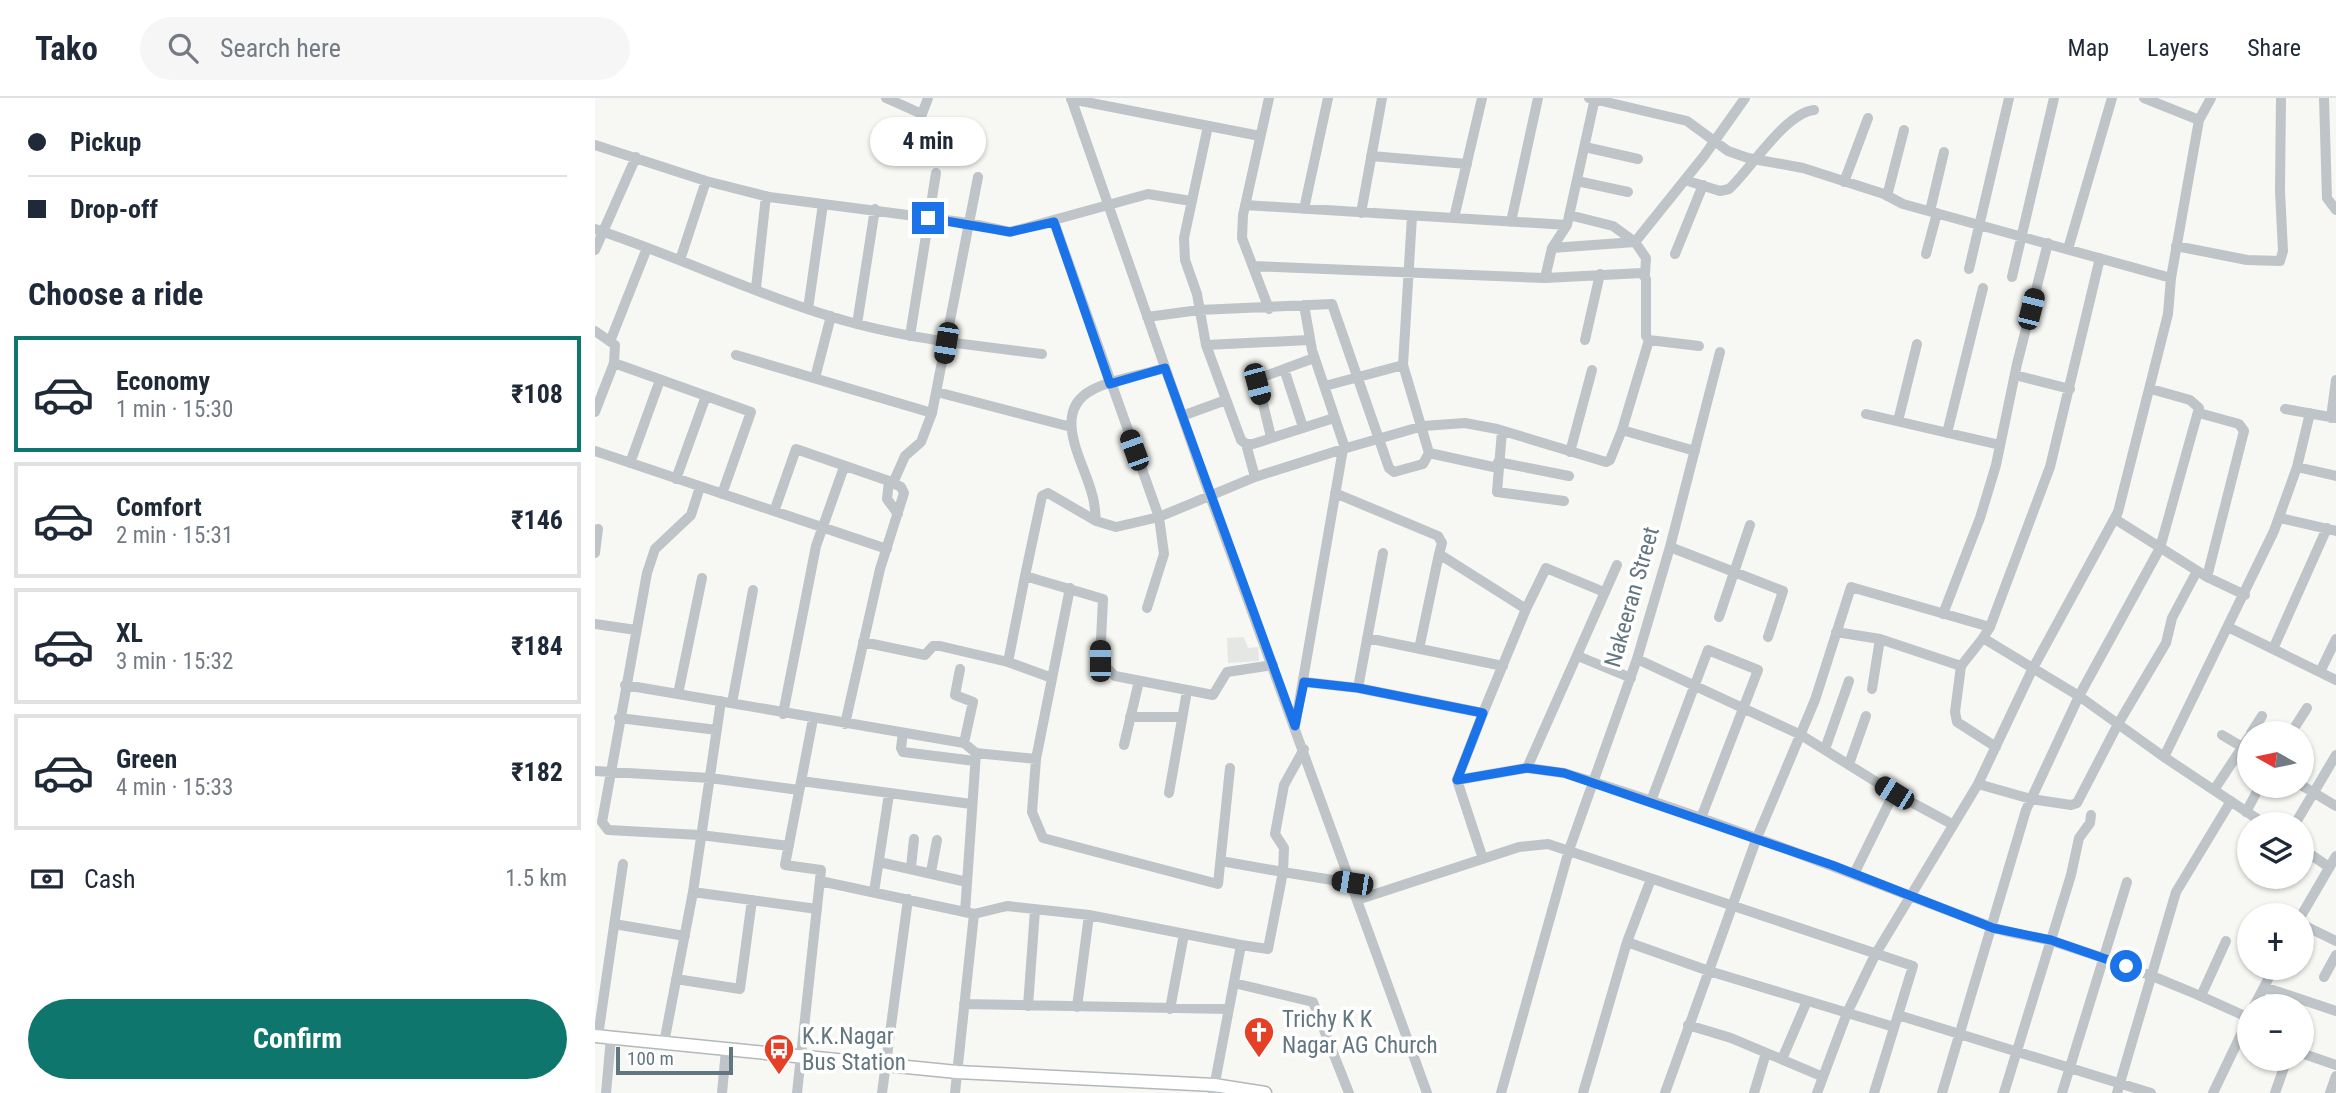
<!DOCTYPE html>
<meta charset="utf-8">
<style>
body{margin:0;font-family:"Roboto Condensed",sans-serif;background:#f6f6f7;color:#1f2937;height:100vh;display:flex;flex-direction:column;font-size:26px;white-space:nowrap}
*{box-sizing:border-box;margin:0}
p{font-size:23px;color:#747a83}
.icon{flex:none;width:38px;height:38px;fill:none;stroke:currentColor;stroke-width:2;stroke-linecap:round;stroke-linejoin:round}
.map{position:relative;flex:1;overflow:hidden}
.drawer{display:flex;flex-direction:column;background:#fff;width:595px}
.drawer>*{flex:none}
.hud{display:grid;align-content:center;height:154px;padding:0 28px;background:#fff}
.needle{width:46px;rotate:279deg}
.controls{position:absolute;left:1642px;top:623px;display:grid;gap:14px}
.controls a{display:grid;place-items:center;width:77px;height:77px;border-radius:50%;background:#fff;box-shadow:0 2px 5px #0004;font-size:35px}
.scale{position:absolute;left:21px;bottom:18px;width:117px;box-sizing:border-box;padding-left:7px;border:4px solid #627680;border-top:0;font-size:19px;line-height:24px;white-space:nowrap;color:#627680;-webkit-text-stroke:5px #fff;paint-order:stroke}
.end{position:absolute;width:32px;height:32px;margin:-16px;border:9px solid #1a73e8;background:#fff;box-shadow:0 0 0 4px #fff}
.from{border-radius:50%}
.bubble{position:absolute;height:49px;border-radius:24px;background:#fff;box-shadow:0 2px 5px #0004;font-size:23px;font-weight:700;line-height:49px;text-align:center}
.car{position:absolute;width:21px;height:42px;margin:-21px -10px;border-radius:9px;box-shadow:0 0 5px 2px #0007;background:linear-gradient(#222 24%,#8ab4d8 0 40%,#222 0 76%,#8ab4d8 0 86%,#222 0)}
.hud b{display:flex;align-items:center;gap:24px;height:66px;font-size:26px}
.hud b+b{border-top:2px solid #e0e1e3}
.hud i{width:18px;height:18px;background:#1f2937}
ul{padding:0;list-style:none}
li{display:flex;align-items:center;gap:21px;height:116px;margin:0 14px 10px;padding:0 14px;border:4px solid #e0e1e3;border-radius:0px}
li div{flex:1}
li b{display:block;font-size:26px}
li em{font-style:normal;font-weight:700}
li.selected{border-color:#0f766e}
li>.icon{width:63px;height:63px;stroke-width:1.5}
h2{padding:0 28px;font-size:32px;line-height:84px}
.pay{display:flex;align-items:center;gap:18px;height:77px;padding:0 28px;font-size:26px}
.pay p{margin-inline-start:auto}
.primary-button{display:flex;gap:14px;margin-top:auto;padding:14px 28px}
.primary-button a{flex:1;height:80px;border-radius:42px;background:#0f766e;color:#fff;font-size:28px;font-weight:700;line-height:80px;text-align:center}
header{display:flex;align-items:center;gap:42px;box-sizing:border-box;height:98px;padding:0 35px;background:#fff;border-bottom:2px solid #e0e1e3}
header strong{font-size:33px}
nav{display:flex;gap:38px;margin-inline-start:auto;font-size:24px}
.search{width:490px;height:63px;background:#f6f6f7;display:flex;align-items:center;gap:18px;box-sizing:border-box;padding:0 24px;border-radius:38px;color:#747a83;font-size:26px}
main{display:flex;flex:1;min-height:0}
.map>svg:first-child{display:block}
.built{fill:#e5e7e5}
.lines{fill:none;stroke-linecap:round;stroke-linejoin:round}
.major-casing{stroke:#b2b8bb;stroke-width:15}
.minor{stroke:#bec4c7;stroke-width:10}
.major{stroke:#fff;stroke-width:12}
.route{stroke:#1a73e8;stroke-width:9}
.labels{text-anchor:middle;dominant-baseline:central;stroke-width:7;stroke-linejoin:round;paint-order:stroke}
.street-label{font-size:23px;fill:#627680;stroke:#fff}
.poi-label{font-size:23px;fill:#627680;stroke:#fff;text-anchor:start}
</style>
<header>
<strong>Tako</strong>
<div class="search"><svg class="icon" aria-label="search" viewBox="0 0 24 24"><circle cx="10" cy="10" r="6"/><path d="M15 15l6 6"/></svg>Search here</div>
<nav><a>Map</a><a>Layers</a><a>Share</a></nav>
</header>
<main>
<section class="drawer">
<div class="hud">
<b><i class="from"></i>Pickup</b>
<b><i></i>Drop-off</b>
</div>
<h2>Choose a ride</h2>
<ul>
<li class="selected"><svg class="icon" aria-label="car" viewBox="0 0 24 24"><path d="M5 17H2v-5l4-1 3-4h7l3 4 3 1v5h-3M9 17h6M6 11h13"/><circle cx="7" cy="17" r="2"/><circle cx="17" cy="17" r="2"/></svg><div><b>Economy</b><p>1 min · 15:30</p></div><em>₹108</em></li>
<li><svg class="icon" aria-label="car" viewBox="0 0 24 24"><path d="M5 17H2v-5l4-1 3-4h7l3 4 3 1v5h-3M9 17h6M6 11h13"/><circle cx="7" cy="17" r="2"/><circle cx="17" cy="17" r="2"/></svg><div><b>Comfort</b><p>2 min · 15:31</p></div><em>₹146</em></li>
<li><svg class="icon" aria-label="car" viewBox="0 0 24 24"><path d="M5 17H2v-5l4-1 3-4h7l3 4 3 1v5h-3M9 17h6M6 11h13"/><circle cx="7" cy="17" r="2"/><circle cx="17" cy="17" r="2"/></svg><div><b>XL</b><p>3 min · 15:32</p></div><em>₹184</em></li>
<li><svg class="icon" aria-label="car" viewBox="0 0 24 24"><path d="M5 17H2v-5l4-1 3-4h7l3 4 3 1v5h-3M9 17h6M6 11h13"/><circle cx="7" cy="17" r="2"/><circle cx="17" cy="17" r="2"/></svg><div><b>Green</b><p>4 min · 15:33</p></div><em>₹182</em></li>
</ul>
<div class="pay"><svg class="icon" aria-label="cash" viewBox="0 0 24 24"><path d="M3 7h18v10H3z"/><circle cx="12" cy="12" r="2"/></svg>Cash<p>1.5 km</p></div>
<div class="primary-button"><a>Confirm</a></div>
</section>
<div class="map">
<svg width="1741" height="995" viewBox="0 0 1741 995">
<rect width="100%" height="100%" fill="#f7f7f4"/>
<path class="built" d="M649,539L653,550L663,549L664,563L633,565L632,540Z"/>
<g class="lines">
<g class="major-casing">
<path id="major" d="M0,938L362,974L619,987L670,995"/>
</g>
<path class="minor" d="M291,0L327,16L333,0
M476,0L615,398L832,995
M674,0L648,117L647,140L674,211
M994,0L1092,23L1133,53L1153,60L1208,70L1289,96L1308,106L1576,180
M1549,0L1604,22
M1729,0L1732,100L1741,112
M476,1L665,38
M613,28L589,140L590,162L602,196L611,247L646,342L651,346H658L739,320
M0,47L111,83L174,99L374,125L415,134L553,96L596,103
M990,49L1043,61
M776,58L872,66
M1090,82L1125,93L1134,91C1155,72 1190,15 1219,12
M982,83L1033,94
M1249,84L1273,20
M1292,98L1309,32
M650,107L972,127L1000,0
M709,111L733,0
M1335,113L1349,54
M766,115L787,0
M974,117L1018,128L1040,144L1109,58L1150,0
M859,120L887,0
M459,124L564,419L569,456L552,510
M916,124L943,0
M0,131C88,160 172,202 262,226C323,242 384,248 447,256
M1581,148L1652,162L1685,163L1688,153L1685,93L1686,0
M957,150L1040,144L1051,160L1050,177
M1473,151L1517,0
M0,152L41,59
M1080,156L1108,87
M1331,156L1342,115
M85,162L111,83
M659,168L950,180L1047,175L1051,181V238L1054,242L1104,248
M1374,171L1414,0
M1417,179L1459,0
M950,180L957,150L972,127
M161,190L171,98
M709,207L717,252L750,350
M213,211L228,106
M552,219L604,212L737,206L794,370L799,374L828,366L834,355L808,267L817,118
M262,226L280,111
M0,233L20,247L19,265L0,314
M315,238L341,75
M16,241L52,150
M990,242L1005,176
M611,247L714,242
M141,257L337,315
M19,265L156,314L127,396
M689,271L708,329
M1420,277L1475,291
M220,280L236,218
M730,288L808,267
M342,294L476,329
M1690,311L1741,320
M1604,315L1644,326L1649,333L1612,479
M1271,316L1405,347
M587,318L631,302
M1736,320L1741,282
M1303,323L1322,246
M1027,332L1054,242
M907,333L902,394L969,403
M1352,335L1388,190
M676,339L662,281L719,260
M651,346L660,379
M0,353L292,451
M975,354L997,272
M834,355L903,370
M903,364L974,378
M35,365L65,282
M1702,369L1741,378
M81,381L111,298
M294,383L292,401L303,416
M298,385L310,358L326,344L337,315L383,79
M105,389L96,417L60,451L52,475L7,724L13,732L105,737L194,748
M180,411L201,351L294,383L306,389L309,395L285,471L250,626
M1685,420L1741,433
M1520,421L1612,479L1650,497
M501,423C500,414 500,405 497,396C489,364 455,314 497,292C518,281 546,277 570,270
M1075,449L1188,493L1173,539
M0,455L3,431
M931,511L951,470L1009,494
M1348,516L1385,420L1401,367L1422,266L1453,145
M1124,519L1155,427
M0,526L41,532
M1395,529L1455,369L1505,160
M1633,529L1741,582
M1241,534L1285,541L1366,568
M772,540L908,568
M1388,540L1366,568L1360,614L1362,624L1401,649
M268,544L330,557L338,548H345L413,564L457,580
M824,551L844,456
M1678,551L1732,430
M983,558L1036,580
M1042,561L1206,637L1299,695L1357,726
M413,564L430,478
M678,567L632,574L618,597L520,578L505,563L508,501L430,478L447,398L453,395L501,423L521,429L564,419L660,379L748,351L828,328L870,325L902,331L1011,364L1015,362L1027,332L1100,353
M365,571L360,597L378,604L369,645
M1725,574L1741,541
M710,584L763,590L888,615L931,511L844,456L847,445L843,438L740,395
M30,587L369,645L381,655
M763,590L788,455
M1277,591L1285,541
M83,596L107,480
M137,605L158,492
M188,616L221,448L249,369
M535,619H586
M24,620L122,632
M700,628L748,351
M308,635L306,650L308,654L380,663
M1656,635L1667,618
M1696,635L1712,610
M1627,637L1654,653
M529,647L544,583
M1230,651L1254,583
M1569,659L1523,626L1571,545L1577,520L1602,473
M441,661L437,714L448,740L623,786L635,670
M1254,666L1271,618
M932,670L1022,467
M0,673L115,680L204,692
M862,682L932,670L969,675C1113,718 1253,775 1394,828C1417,837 1443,838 1466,846C1530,866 1593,891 1654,920L1618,995
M206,683L376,706
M1706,687L1741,708
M1619,692L1654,639
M574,695L592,593
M1056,703L1113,552L1163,572L1106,720
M1651,714L1665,688
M1670,726L1569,659L1679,433L1702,369L1715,315
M1700,726L1741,657
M1706,750L1734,769
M888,761L862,682L888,615
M626,763L688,774L689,750L680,736L689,687L709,651
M284,764L372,784
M316,769L319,741
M336,774L342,742
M1259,776L1299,695
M225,783L379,816L360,995
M98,794L222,811
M279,794L294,696
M762,802L924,749L953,746L1318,868L1279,995
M370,814L381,655L441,661L475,490
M379,816L412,808L494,817L646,847
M1706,818L1741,758
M19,826L90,838
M1706,826L1741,843
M1032,844L1114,873L1299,929
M1729,879L1741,857
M81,881L145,891L157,802
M639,885L718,904L754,995
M1669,889L1741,913
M1606,898L1631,843
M369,906L634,911
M433,908L440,812
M1659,908L1679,870
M482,909L494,817
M575,911L589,836
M1303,917L1556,995
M1093,927L1136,940L1226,978
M3,938L28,766
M69,945L98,794L126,603
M1706,955L1741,967
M1187,961L1212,903
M11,995L16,939
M127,995L131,952
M202,995L226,772L190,767L218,621
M287,995L313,801
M618,995L646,847L673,851L688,774L756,785
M906,995L974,752L1042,561L1075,449L1125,254
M988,995L1032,844L1056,781
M1070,995L1161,742L1220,602L1256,489L1395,529L1388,540L1484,598L1523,626L1482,705L1476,707L1436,701L1383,686
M1159,995L1171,955
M1222,995L1252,915L1280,857L1383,686L1438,570L1523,414L1573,216L1576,180L1604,22L1616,0
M1347,995L1431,712L1484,598L1565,450L1604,310L1595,302L1556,291
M1409,995L1476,777L1484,740L1495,725L1496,717
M1467,995L1532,784
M1522,995L1581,794L1636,703
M1680,995L1692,961
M1735,995L1741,978"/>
<use href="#major" class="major"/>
</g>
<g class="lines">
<path class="route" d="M333,120L415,134L459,124L515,286L570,270L700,628L709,584L763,590L888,615L862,682L932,670L969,675L1237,767L1398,830L1456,842L1531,868"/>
</g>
<defs>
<g id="church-pin" transform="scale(1.575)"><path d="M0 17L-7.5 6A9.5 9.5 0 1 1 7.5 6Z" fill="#e54026" stroke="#fff"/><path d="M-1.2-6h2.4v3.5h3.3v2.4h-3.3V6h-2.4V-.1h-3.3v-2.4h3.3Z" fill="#fff"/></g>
<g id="bus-pin" transform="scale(1.575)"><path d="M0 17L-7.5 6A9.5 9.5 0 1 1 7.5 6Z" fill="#e54026" stroke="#fff"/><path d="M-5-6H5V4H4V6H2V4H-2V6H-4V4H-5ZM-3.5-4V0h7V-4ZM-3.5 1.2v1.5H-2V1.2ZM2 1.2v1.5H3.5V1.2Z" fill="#fff"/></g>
</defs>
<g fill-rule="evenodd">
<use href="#church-pin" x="664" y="934"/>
<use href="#bus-pin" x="184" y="951"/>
</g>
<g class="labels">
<g class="street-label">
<text transform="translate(1037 499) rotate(-74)">Nakeeran Street</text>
</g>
<g class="poi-label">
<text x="687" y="921">Trichy K K<tspan x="687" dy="26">Nagar AG Church</tspan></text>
<text x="207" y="938">K.K.Nagar<tspan x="207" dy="26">Bus Station</tspan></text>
</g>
</g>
</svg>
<div class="controls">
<a><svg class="needle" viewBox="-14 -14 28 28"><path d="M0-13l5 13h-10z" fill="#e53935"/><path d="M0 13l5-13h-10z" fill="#747a83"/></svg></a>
<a><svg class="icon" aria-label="layers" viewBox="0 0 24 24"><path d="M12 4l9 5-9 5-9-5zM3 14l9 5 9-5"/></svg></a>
<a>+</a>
<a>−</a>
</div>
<div class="scale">100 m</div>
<i class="end from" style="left:1531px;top:868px"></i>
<i class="end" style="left:333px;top:120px"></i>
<div class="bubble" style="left:275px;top:19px;width:116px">4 min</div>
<i class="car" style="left:1436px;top:211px;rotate:14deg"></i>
<i class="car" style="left:351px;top:245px;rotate:189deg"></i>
<i class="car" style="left:662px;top:286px;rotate:165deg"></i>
<i class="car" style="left:539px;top:352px;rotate:340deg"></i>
<i class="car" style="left:505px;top:563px;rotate:0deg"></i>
<i class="car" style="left:1299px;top:695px;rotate:302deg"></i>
<i class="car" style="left:757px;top:785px;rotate:279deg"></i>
</div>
</main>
